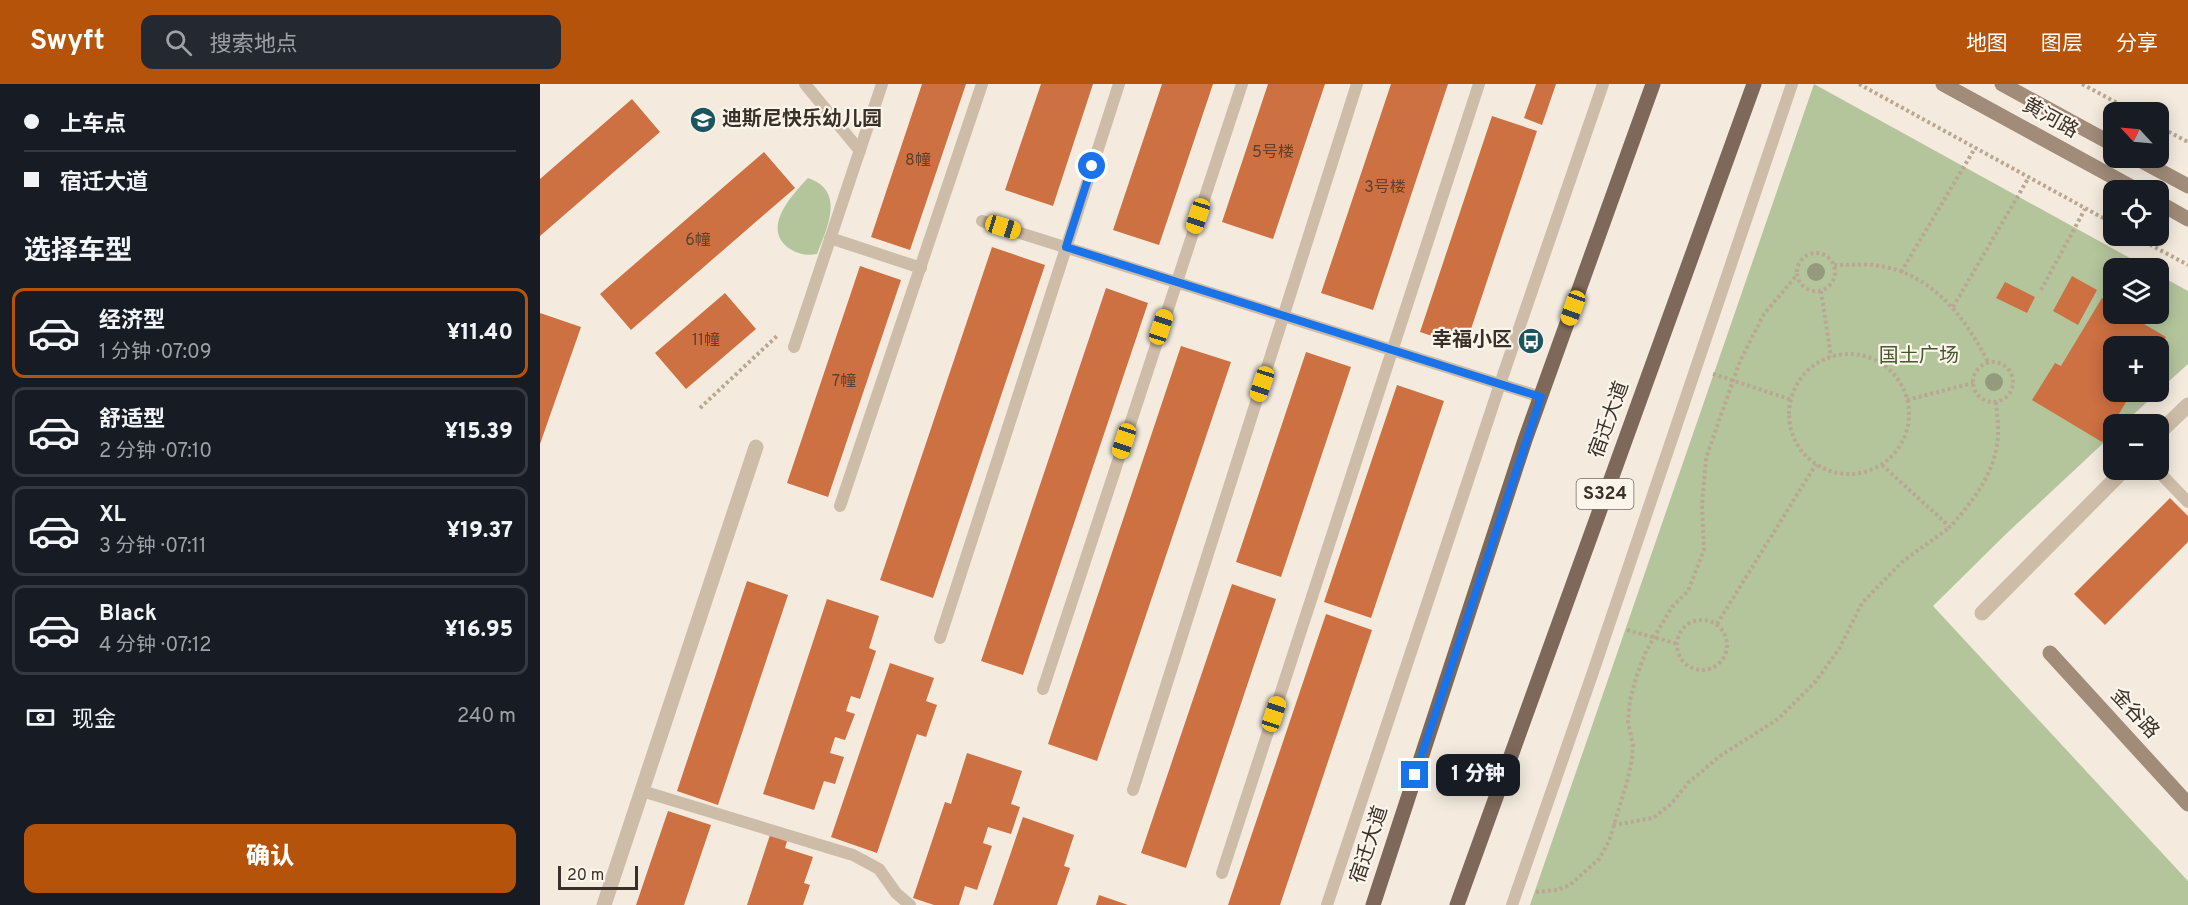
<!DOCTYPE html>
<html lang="zh">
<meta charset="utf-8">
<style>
body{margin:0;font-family:Overpass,"Noto Sans SC",sans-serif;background:#242831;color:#f1f3f6;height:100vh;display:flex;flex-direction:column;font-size:22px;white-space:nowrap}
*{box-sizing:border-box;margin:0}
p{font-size:20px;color:#9ea1a6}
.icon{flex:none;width:33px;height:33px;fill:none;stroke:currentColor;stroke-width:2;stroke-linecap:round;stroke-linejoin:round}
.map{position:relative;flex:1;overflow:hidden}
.details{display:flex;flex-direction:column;background:#171b24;width:540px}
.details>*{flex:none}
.guide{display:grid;align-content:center;height:132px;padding:0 24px;background:#171b24}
.needle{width:39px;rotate:296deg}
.controls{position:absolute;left:1563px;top:18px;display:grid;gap:12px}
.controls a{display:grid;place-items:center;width:66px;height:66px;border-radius:12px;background:#171b24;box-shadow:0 3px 15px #0003;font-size:30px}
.scale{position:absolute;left:18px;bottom:15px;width:80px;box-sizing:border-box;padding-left:6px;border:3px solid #3a3029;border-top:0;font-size:16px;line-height:21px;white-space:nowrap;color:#3a3029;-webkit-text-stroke:4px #fbf5eb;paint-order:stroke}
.end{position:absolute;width:27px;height:27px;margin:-14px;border:8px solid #1a73e8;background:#fff;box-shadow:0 0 0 3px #fff}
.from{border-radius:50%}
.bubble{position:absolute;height:42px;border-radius:12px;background:#171b24;box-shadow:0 3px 15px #0003;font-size:20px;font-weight:800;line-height:42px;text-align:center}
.car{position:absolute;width:18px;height:36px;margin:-18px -9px;border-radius:8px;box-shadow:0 0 4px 2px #0007;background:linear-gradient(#f5c518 24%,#345 0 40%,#f5c518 0 76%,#345 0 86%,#f5c518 0)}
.guide b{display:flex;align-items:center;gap:21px;height:57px;font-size:22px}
.guide b+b{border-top:2px solid #363941}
.guide i{width:15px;height:15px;background:#f1f3f6}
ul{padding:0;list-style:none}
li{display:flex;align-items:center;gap:18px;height:90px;margin:0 12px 9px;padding:0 12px;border:3px solid #363941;border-radius:12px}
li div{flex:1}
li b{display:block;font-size:22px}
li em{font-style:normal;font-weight:800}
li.on{border-color:#b45309}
li>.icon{width:54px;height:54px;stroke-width:1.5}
h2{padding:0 24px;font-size:27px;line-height:72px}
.pay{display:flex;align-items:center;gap:15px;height:66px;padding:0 24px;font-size:22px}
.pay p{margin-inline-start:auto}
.primary-button{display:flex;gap:12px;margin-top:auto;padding:12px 24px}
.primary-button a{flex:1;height:69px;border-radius:12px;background:#b45309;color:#fff;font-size:24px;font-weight:800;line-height:69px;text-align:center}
header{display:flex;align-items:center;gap:36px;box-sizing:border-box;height:84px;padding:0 30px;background:#b45309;color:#fff}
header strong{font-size:28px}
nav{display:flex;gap:33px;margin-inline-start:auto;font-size:21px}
.search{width:420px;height:54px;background:#242831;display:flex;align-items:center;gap:15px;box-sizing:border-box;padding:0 21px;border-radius:12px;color:#9ea1a6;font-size:22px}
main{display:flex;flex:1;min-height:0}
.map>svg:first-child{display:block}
.green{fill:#b4c59c}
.building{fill:#cd7042}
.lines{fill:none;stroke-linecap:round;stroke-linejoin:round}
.path{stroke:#b9a792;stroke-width:4;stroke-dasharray:3 3;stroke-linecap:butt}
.lane{stroke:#cdbca8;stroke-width:12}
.street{stroke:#cdbca8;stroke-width:15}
.secondary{stroke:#a18b79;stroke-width:15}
.primary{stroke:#7d6859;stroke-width:15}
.tree{fill:#949b7c}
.route{stroke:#1a73e8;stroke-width:8}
.labels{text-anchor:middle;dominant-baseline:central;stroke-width:4.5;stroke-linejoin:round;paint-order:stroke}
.number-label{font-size:16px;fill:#5f402f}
.shield{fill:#fbf5eb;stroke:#746b63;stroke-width:1.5}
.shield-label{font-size:18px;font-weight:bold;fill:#3a3029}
.street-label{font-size:20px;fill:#3a3029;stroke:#fbf5eb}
.poi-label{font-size:20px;font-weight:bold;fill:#3a3029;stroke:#fbf5eb;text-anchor:start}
.park-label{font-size:20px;fill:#455a2b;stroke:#fbf5eb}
</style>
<header>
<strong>Swyft</strong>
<div class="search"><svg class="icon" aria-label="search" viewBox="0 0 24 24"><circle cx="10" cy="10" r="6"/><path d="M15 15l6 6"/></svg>搜索地点</div>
<nav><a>地图</a><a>图层</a><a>分享</a></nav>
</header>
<main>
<section class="details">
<div class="guide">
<b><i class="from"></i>上车点</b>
<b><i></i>宿迁大道</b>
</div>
<h2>选择车型</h2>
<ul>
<li class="on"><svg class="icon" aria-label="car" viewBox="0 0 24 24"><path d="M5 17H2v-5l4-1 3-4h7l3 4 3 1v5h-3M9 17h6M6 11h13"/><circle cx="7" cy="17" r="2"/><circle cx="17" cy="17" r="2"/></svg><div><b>经济型</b><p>1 分钟 · 07:09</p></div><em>¥11.40</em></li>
<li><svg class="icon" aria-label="car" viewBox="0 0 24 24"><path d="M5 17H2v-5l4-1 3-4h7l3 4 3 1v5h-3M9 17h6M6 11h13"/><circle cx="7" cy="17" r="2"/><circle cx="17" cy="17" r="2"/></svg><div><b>舒适型</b><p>2 分钟 · 07:10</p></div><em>¥15.39</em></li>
<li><svg class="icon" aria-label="car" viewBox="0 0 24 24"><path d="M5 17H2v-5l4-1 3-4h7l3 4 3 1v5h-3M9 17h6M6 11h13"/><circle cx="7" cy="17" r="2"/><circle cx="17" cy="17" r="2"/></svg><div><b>XL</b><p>3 分钟 · 07:11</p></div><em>¥19.37</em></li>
<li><svg class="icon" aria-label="car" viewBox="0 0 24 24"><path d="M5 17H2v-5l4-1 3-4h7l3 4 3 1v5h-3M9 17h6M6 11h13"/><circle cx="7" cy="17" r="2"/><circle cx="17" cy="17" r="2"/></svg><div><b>Black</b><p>4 分钟 · 07:12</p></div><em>¥16.95</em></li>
</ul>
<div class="pay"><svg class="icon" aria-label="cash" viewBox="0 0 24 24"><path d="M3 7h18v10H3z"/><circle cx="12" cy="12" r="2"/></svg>现金<p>240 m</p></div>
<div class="primary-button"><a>确认</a></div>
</section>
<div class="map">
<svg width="1648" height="821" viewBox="0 0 1648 821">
<rect width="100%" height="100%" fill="#f4ebde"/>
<path class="green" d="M1274,0L1608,184H1574V230H1618L1619,191L1648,207V280L1618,307V262H1574V308H1618L1583,340H1574L1573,350L1466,450L1393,522L1648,797V821H990Z
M268,94C306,107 287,144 277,170C267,172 258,170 250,165C220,145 252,111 268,94Z"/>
<path class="building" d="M382,0H426L370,166L331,153Z
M501,0H553L513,122L465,106Z
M622,0H673L619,161L573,146Z
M728,0H785L733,155L682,138Z
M851,0H908L833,226L781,209Z
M996,0H1016L1002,41L984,34Z
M92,15L120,48L0,152V95Z
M952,32L997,47L925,263L880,248Z
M224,68L255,104L91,246L60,210Z
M452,163L505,181L393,514L340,496Z
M320,182L361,196L288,413L247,399Z
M1532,192L1557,206L1538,241L1513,227Z
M1465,198L1495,213L1487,229L1456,214Z
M566,204L608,219L483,591L441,577Z
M185,209L216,245L146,305L115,269Z
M1562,214L1574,221V230H1587L1626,253L1620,262H1574V308H1592L1562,358L1492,316L1515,279L1521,282Z
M0,229L41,243L0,360Z
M641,262L691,278L557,677L508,660Z
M766,268L811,283L741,493L696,478Z
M857,301L904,317L831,534L784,518Z
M1630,414L1648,432V458L1565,541L1534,510Z
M207,497L248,511L178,721L137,707Z
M692,500L736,515L646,784L601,769Z
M287,515L339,532L329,564L336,567L320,615L311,612L306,627L315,630L305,656L295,653L290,669L304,673L295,700L284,697L274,726L223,710Z
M786,530L832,546L740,821H688Z
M350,579L394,594L386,617L397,621L386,653L377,650L337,769L291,753Z
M427,669L482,687L471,720L480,723L471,750L448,743L443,759L452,762L437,806L425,802L419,821H394L373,814L405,718L411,720Z
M128,727L171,741L144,821H96Z
M483,733L534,751L524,782L530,784L517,821H453Z
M230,751L247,757L245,764L273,773L264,799L270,801L263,821H207Z
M559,811L588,821H556Z"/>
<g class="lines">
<path class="path" d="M1319,0L1574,140
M1542,0L1594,28
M1618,42L1648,58
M1594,152L1648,181
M1257 188a19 19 0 1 1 38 0a19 19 0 1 1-38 0Z
M1294,181C1307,181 1319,180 1332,181C1389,186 1424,231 1448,278
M1361,188L1435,64
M1501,206L1545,125
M1281,207L1291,273
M1413,223L1489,93
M1249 330a60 60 0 1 1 120 0a60 60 0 1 1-120 0Z
M1433 298a20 20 0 1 1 40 0a20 20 0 1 1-40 0Z
M1173,290L1252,316
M1367,316L1433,299
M160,324L237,252
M1342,381L1410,443C1434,416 1459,384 1458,346C1458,337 1457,327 1456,318
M1137 561a25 25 0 1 1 50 0a25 25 0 1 1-50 0Z
M1177,540L1276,380
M1087,546L1138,560
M1073,741L1113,734L1131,720L1149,698L1180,672L1238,635L1276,597L1299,565L1322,519L1362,478L1410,443
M996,808L1017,806L1030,801L1059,775L1069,757L1087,698L1092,676L1093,660L1088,639L1090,616L1097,591L1106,567L1132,523L1148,507L1164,466L1162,421L1166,374L1200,277L1224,230L1257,191"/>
<path class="lane" d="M265,0L320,67
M442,137L1001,313
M290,154L381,184
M254,263L342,0
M1617,386L1648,418
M300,422L442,0
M400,554L579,0
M503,605L702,0
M593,706L817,0
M102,707L313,771L339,785L356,809L370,821
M682,789L939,0
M787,821L960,300L1063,0
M972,821L1053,588L1252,0"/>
<path class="street" d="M1618,350L1648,321
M1442,529L1584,386
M64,821L216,363"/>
<path class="secondary" d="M1403,0L1597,106
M1462,0L1574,61
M1596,74L1648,102
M1618,118L1648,135
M1510,569L1648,720"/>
<path class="primary" d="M833,821L985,356L1113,0
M917,821L1214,0"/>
</g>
<g class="tree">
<circle cx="1276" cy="188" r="9"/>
<circle cx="1454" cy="298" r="9"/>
</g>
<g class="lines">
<path class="route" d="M552,82L526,163L1001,313L875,691"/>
</g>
<defs>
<g id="school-disc" transform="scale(1.35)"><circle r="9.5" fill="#1b555f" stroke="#fbf5eb"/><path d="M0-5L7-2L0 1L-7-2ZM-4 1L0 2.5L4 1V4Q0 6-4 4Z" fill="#fff"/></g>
<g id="bus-disc" transform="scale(1.35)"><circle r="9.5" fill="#1b555f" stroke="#fbf5eb"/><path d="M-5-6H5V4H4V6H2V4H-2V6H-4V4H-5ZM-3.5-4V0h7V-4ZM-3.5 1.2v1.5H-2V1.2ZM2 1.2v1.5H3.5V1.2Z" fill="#fff"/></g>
</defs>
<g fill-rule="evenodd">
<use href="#school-disc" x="163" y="36"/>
<use href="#bus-disc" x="991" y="257"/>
</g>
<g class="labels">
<g class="number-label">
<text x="733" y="69">5号楼</text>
<text x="378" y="77">8幢</text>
<text x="845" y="104">3号楼</text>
<text x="158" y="157">6幢</text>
<text x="166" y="257">11幢</text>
<text x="304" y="298">7幢</text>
</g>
<rect class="shield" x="1036.5" y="395" width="57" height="30" rx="4.5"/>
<g class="shield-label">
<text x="1065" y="410">S324</text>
</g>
<g class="street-label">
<text transform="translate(1510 35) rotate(29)">黄河路</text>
<text transform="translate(1070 336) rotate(-70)">宿迁大道</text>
<text transform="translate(1594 630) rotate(47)">金谷路</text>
<text transform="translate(830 761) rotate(-72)">宿迁大道</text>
</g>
<g class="poi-label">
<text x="182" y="36">迪斯尼快乐幼儿园</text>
<text x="972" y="257" text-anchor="end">幸福小区</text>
</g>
<g class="park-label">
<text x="1379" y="273">国土广场</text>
</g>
</g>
</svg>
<div class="controls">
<a><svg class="needle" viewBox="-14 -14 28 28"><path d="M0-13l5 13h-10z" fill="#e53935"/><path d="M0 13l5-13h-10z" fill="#9ea1a6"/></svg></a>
<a><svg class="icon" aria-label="locate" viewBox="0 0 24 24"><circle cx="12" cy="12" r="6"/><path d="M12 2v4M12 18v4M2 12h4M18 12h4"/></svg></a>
<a><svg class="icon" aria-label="layers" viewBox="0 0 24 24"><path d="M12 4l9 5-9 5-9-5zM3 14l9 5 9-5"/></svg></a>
<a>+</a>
<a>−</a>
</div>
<div class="scale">20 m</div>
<i class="end from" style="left:552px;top:82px"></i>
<i class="end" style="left:875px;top:691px"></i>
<div class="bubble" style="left:896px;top:670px;width:84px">1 分钟</div>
<i class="car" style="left:658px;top:132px;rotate:198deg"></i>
<i class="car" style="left:463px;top:143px;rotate:107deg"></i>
<i class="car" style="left:1033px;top:224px;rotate:200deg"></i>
<i class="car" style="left:621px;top:243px;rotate:18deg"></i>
<i class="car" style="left:722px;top:300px;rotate:198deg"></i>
<i class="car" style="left:584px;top:357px;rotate:198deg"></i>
<i class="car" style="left:734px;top:630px;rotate:18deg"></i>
</div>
</main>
